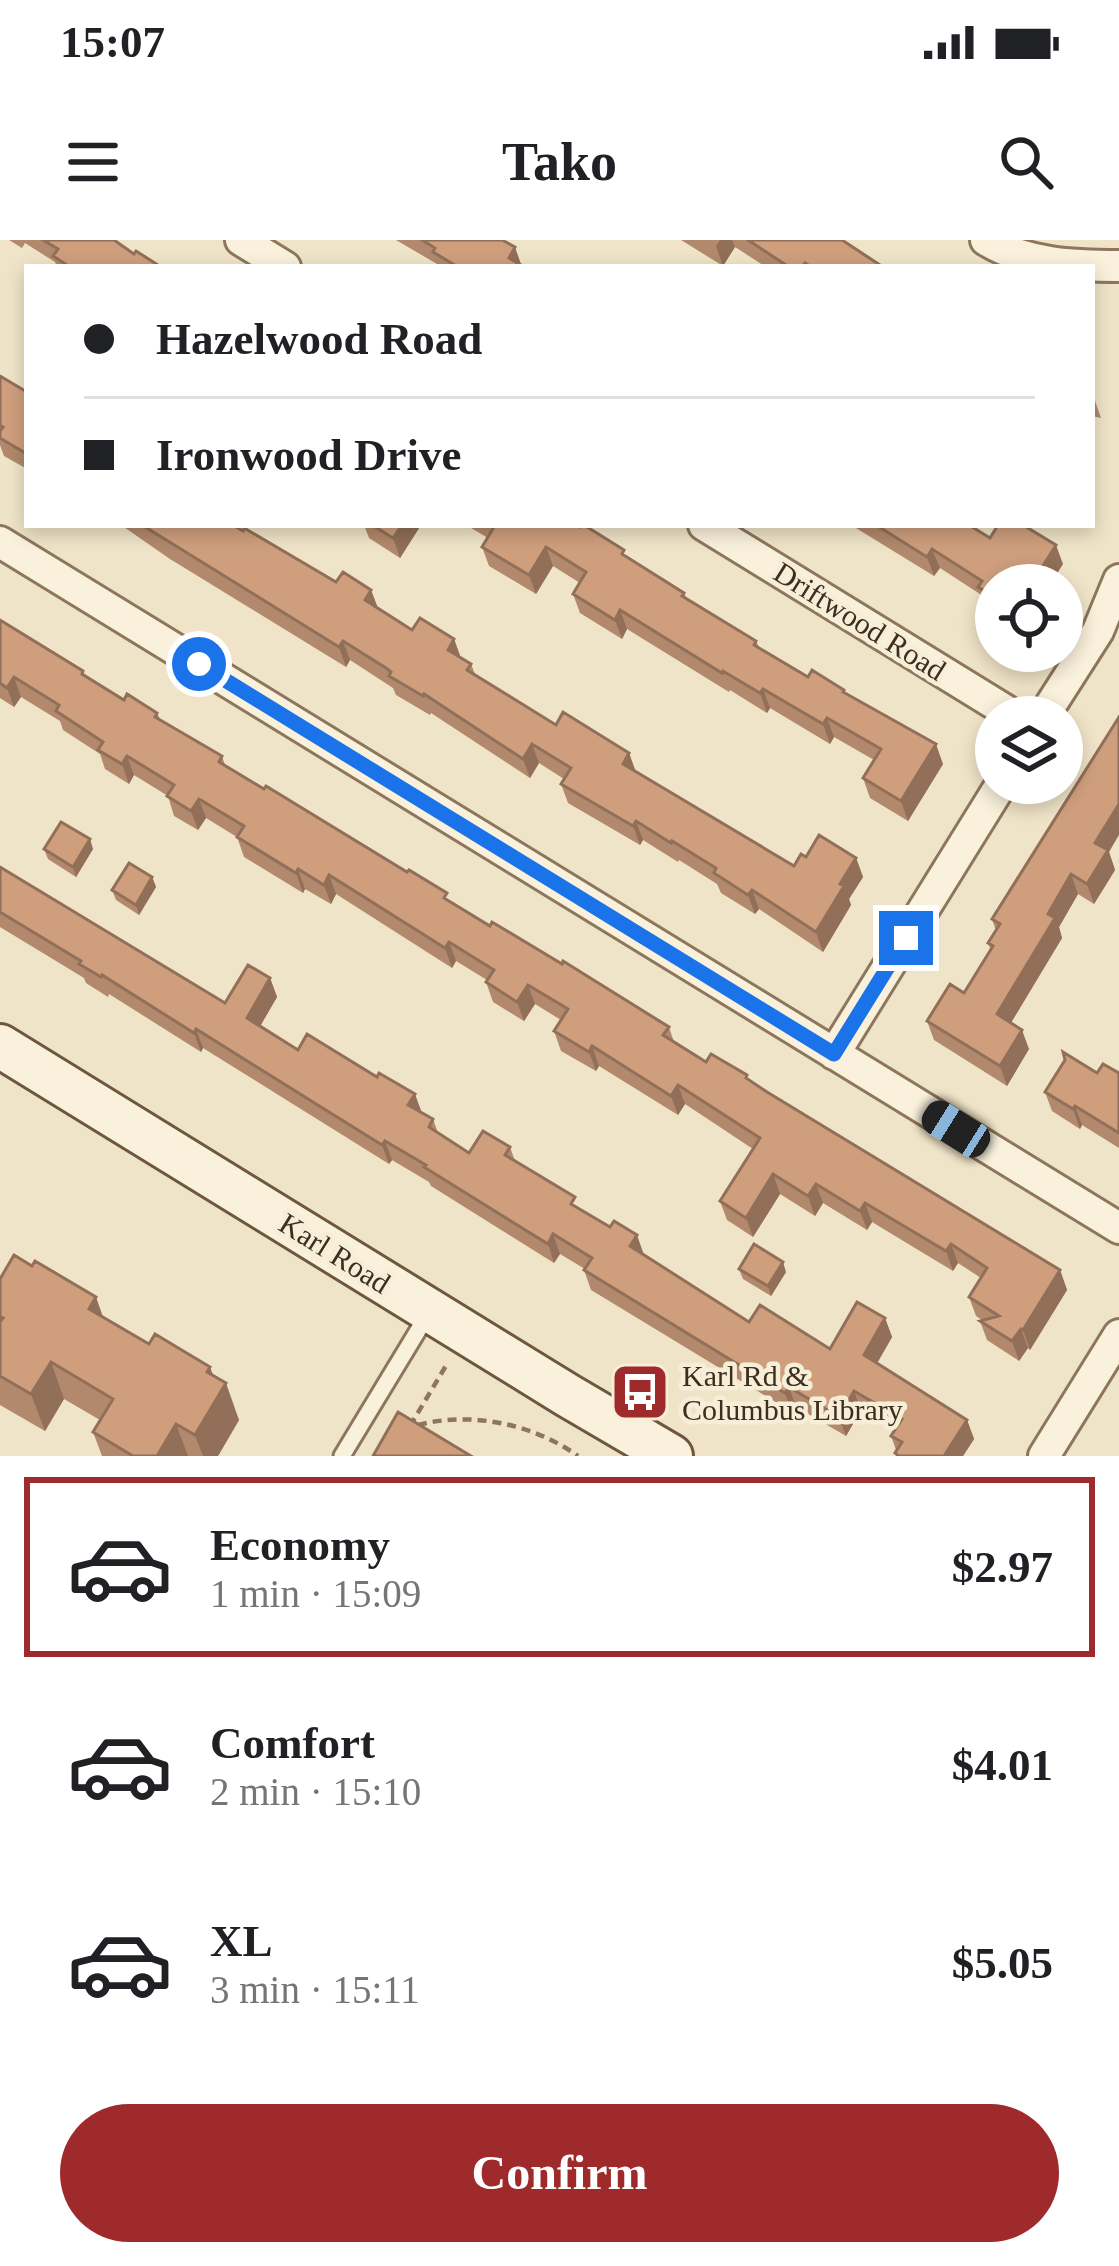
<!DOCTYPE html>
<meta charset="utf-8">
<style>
body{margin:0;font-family:Georgia,serif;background:#f2f2f2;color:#202124;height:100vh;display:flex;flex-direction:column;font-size:45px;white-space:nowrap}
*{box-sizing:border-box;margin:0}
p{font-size:39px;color:#757577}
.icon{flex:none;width:66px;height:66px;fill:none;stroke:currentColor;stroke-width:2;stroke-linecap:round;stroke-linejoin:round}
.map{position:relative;height:1216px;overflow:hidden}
.panel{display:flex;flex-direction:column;background:#fff;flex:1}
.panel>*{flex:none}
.guide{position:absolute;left:24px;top:24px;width:1071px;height:264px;border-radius:0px;box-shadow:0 6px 18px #0003;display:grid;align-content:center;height:264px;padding:0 60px;background:#fff}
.controls{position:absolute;left:975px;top:324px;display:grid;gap:24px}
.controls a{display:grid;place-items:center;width:108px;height:108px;border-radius:50%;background:#fff;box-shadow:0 6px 18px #0003;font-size:60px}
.end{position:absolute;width:54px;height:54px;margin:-27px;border:15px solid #1a73e8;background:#fff;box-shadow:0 0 0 6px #fff}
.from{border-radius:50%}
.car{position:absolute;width:36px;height:72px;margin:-36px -18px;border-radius:15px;box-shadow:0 0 9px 3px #0007;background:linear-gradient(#222 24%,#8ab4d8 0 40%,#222 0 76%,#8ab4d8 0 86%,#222 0)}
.guide b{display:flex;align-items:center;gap:42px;height:114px;font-size:45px}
.guide b+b{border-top:3px solid #e0e0e0}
.guide i{width:30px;height:30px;background:#202124}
ul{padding:21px 0 0;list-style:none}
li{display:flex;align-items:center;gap:36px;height:180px;margin:0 24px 18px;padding:0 36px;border:6px solid transparent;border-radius:0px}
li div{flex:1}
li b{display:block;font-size:45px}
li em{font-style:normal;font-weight:600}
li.on{border-color:#9e2a2b}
li>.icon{width:108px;height:108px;stroke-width:1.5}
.primary-button{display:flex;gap:24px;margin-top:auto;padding:24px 60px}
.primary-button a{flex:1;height:138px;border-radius:72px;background:#9e2a2b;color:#fff;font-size:48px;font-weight:600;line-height:138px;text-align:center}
.status{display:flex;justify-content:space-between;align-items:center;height:84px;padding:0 60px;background:#fff;direction:ltr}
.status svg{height:33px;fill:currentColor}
header{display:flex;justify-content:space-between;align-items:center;height:156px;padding:0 60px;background:#fff;font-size:54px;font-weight:600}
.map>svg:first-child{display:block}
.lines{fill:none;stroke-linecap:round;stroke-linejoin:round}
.lane-casing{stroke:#8d765c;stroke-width:21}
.street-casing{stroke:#8d765c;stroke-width:36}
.secondary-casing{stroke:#6f573f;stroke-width:48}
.path{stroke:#8d765c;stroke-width:4.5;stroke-dasharray:9 6;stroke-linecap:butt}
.lane{stroke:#faf1dc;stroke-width:15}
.street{stroke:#faf1dc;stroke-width:30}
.secondary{stroke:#faf1dc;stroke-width:42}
.wall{fill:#b2896c}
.shaded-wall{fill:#916f58}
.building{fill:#cf9f7d;stroke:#916f58;stroke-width:3}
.route{stroke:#1a73e8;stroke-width:15}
.labels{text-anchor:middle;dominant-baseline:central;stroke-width:9;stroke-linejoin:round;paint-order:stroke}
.street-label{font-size:30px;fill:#3d2e20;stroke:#f7eed8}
.poi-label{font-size:30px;fill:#3d2e20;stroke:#f7eed8;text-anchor:start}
</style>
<div class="status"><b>15:07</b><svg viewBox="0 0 49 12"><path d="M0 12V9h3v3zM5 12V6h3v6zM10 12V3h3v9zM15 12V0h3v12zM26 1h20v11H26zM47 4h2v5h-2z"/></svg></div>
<header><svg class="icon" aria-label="menu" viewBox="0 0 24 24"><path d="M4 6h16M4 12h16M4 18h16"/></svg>Tako<svg class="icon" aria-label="search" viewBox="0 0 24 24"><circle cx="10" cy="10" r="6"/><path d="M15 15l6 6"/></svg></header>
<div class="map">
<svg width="1119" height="1216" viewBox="0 0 1119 1216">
<rect width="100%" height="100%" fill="#f0e4c8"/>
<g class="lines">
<g class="lane-casing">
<path id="lane" d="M342,1216L428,1074"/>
</g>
<g class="street-casing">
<path id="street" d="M241,0L285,27
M986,0C1025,24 1074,26 1119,26
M704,285L1016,477
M0,302L1119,988
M1043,477L1098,391L1119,340
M834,814L1002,543
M1044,1216L1119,1095"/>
</g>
<g class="secondary-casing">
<path id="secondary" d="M0,806L567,1155L671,1216"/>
</g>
<path class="path" d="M418,1185C472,1171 533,1184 578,1216
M410,1186L447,1124"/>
<use href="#lane" class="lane"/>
<use href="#street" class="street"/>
<use href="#secondary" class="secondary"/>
</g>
<path class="wall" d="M9,0H114L134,14L161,27H57L55,22L25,3L22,8Z
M396,0H502L524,27H438L437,24Z
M681,0H842L883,27H766L735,7L723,26Z
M0,136L27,152V229L4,216L0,205Z
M1092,157L1094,158L1101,178L1092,176Z
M121,285H233L336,342L371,350L378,368L412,390L454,399L461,418L471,424L475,434L556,485L629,513L636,532L794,626L806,617L856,618L863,637L849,659L851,665L823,712L759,669L755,674L721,653L717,644L679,620L678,622L643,600L640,605L568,563L561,544L564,539L539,523L530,538L431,473L430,475L396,455L393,448L350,420L346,427L170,319Z
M364,285H421L400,318L369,298Z
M466,285H576L684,353L687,359L756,401L759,407L808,437L844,450L845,453L943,524L908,581L870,558L863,538L874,520L834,497L830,504L770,468L767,473L730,450L729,452L627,389L622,399L580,373L573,354L580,343L553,326L536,354L489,326L482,307L488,298Z
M851,285H969L990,298L1063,324L996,345V373L985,366L980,354L940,328L934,336Z
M0,380L83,431L85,435L124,460L157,473L160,479L222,516L225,525L490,686L562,724L669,787L674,802L706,822L749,840L1060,1030L1067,1050L1030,1110L1028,1108L1019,1121L987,1100L980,1081L982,1080L976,1076L969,1057L981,1038L958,1023L953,1031L872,982L867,990L823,963L815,976L780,954L753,997L727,980L720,961L753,909L685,864L678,875L599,826L596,831L561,811L554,791L561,780L535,764L524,781L493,762L486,742L487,740L456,721L452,728L336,654L331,664L305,649L303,653L244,617L237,597L206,578L198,590L174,576L168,556L134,535L129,544L105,529L100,514L63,490L60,481L21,457L14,467L0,458Z
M44,609H93L76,637L48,619Z
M1109,612L1115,630L1094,664L1078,654L1059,687L1062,698L1011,783L1029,809L1007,846L934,800L927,781L964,753L991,710L988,703L996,691L992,679Z
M0,627L225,763L270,738L277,757L260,786L298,810L433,879L438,893L469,913L510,907L515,921L580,969L644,1015L749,1082L830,1109L885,1078L892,1097L877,1123L967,1180L974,1199L963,1216H896V1210L891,1196L895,1189L861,1170L846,1196L796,1167L792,1172L591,1050L584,1030L585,1029L560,1014L554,1023L431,946L429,942L392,920L389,924L203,808L201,812L109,754L108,757L86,743L84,738L0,687Z
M152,637L156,647L139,675L116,660L112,650Z
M1097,833H1119V908L1082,885L1080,889L1052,871L1045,852Z
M739,1029L786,1032L771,1056L743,1039Z
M0,1039L103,1077L149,1104L213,1136L239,1180L218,1216H102L93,1192L100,1180L64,1159L45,1191L0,1165Z"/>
<path class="shaded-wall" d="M720,0H732L735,7L723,26L716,6Z
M515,7L522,27L509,18Z
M402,285H421L400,318L393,298Z
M1056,305L1063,324L1050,345H1031Z
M546,307L553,326L536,354L529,335Z
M932,309L940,328L934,336L927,317Z
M371,350L378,369L365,360Z
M620,370L627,389L622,399L615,380Z
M454,399L461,419L448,410Z
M343,401L350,420L346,427L339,407Z
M14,437L21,457L14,467L7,448Z
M763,449L770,468L767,473L760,453Z
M827,478L834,497L830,504L823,484Z
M532,504L539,523L530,538L523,519Z
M936,504L943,524L908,581L901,561Z
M629,513L636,533L623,524Z
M127,516L134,535L129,544L122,524Z
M199,559L206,578L198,590L191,571Z
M1119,564V595L1109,612L1115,630L1094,664L1087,644L1095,603Z
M636,581L643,600L640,605L633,586Z
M90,599L93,609L76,637L73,627Z
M856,618L863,637L849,659L851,665L823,712L816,692L840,644Z
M298,629L305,649L303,653L296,633Z
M1071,634L1078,654L1059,687L1062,698L1004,794L997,774L1048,674Z
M329,635L336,654L331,664L324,645Z
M152,637L156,647L139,675L136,665Z
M752,650L759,669L755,674L748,655Z
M449,702L456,721L452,728L445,708Z
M270,738L277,757L254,797L247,778Z
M528,745L535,764L524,781L517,762Z
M196,789L203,808L201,812L194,793Z
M1022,790L1029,809L1007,846L1000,826Z
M592,806L599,826L596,831L589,812Z
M678,845L685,864L678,875L671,856Z
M415,854L422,873L408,865Z
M1075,866L1082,885L1080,889L1073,869Z
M385,901L392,920L389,924L382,905Z
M773,934L780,954L753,997L746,978Z
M816,944L823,963L815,976L808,956Z
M865,963L872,982L867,990L860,971Z
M553,994L560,1014L554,1023L548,1004Z
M637,995L644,1015L630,1006Z
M951,1004L958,1023L953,1031L946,1011Z
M783,1022L786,1032L771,1056L768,1046Z
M1060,1030L1067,1050L1030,1110L1023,1090Z
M96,1057L109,1094L89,1069Z
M885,1078L892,1097L871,1134L864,1115Z
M1021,1089L1028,1108L1019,1121L1012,1101Z
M51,1122L64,1159L45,1191L31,1154Z
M210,1127L220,1153L226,1143L239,1180L218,1216H203L195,1195L207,1132Z
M789,1147L796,1167L792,1172L785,1153Z
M854,1151L861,1170L846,1196L839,1177Z
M967,1180L974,1199L963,1216H944Z
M176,1184L188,1216H157Z"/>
<path class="building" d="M43,0H114L134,14L136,11L161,27H70L53,16L58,9Z
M422,0H502L515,7L509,18L524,27H458L433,12L435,8Z
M748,0H842L883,27H811L805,23L802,27H789Z
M0,136L27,152V214L0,198V191L3,187L0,185Z
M142,285H233L243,291L244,288L251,292L336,342L343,332L371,350L365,360L412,390L420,378L454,399L448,410L471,424L467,430L556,485L563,472L629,513L623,524L794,626L801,614L806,617L819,595L856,618L840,644L844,646L816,692L752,650L748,655L714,633L716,628L672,601L671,603L636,581L633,586L561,544L571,528L532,504L523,519L424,454L423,456L389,436L391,432L386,428L343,401L339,407Z
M372,285H402L393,298Z
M491,285H576L580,287L584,285L624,310L622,314L684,353L682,356L756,401L754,405L808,437L812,430L844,450L843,452L936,504L901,561L863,538L881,509L827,478L823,484L763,449L760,453L723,431L722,433L620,370L615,380L573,354L586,332L546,307L529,335L482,307L494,287Z
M876,285H969L990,298L998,285H1023L1056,305L1031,345H996V358L978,347L982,341L932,309L927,317Z
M0,380L83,431L82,434L124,460L127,454L157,473L155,477L222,516L219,522L264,549L266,546L407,632L409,630L447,653L444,658L490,686L492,682L562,724L563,721L669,787L663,795L706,822L711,814L747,835L746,838L767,852L1060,1030L1023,1090L1021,1089L1012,1101L980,1081L999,1076L969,1057L987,1028L951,1004L946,1011L865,963L860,971L816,944L808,956L773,934L746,978L720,961L760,898L678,845L671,856L592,806L589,812L554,791L568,769L528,745L517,762L486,742L494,730L449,702L445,708L329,635L324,645L298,629L296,633L237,597L244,586L199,559L191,571L167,556L174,545L127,516L122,524L98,510L103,502L56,471L59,465L14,437L7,448L0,443Z
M1119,477V564L1095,603L1108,610L1087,644L1071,634L1048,674L1055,678L997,774L1022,790L1000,826L927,781L950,744L964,753L993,706L988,703L1000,684L992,679Z
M61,582L90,599L73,627L44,609Z
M129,623L152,637L136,665L112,650Z
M0,627L225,763L248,725L270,738L247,778L298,810L307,794L377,837L379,833L415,854L408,865L433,879L429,887L469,913L483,891L510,907L505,915L575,957L571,964L610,987L614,981L637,995L630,1006L749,1082L760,1065L830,1109L857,1062L885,1078L864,1115L967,1180L944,1216H899L895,1213L902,1202L891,1196L902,1179L854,1151L839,1177L789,1147L785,1153L584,1030L592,1018L553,994L548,1004L424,927L426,925L385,901L382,905L196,789L194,793L102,735L101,737L79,724L81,721L0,672Z
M1063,812L1097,833L1103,824L1119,833V893L1075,866L1073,869L1045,852L1065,820Z
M754,1004L783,1022L768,1046L739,1029Z
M14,1015L32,1026L35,1021L96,1057L89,1069L149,1104L155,1094L210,1127L207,1132L226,1143L195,1195L176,1184L157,1216H133L93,1192L113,1159L51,1122L31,1154L0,1136V1082L3,1078L0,1077V1039Z
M398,1172L471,1216H373Z"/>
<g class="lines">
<path class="route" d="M199,424L834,814L906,698"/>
</g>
<defs>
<g id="bus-square" transform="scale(3)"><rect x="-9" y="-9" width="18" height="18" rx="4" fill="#9e2a2b" stroke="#f7eed8"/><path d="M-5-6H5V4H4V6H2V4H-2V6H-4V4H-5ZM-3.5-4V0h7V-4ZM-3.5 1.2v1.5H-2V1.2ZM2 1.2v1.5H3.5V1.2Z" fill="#fff"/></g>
</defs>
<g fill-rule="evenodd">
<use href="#bus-square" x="640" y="1152"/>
</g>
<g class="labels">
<g class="street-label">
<text transform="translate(860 381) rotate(32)">Driftwood Road</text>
<text transform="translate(335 1013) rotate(32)">Karl Road</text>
</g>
<g class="poi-label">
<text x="682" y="1135">Karl Rd &amp;<tspan x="682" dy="34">Columbus Library</tspan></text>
</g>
</g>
</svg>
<div class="controls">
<a><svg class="icon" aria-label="locate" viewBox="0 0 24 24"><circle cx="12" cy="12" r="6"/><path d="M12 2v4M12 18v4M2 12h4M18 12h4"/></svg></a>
<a><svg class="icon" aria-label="layers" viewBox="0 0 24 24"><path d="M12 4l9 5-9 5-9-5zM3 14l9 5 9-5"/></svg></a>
</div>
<i class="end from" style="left:199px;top:424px"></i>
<i class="end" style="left:906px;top:698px"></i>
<i class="car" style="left:956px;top:889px;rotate:302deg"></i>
<div class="guide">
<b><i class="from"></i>Hazelwood Road</b>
<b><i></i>Ironwood Drive</b>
</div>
</div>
<section class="panel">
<ul>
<li class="on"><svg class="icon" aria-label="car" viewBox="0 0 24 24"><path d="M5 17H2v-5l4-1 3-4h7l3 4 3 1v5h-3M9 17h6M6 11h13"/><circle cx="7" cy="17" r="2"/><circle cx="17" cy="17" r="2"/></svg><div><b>Economy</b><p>1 min · 15:09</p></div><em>$2.97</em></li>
<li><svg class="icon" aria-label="car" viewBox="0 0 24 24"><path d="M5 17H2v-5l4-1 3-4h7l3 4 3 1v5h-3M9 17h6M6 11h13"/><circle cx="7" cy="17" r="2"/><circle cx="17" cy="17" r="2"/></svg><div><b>Comfort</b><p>2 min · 15:10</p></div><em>$4.01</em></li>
<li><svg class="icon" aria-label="car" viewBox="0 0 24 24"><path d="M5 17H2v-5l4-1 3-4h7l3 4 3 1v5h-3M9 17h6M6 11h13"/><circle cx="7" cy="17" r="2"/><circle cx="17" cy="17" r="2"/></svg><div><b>XL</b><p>3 min · 15:11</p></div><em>$5.05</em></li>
</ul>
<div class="primary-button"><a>Confirm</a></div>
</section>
